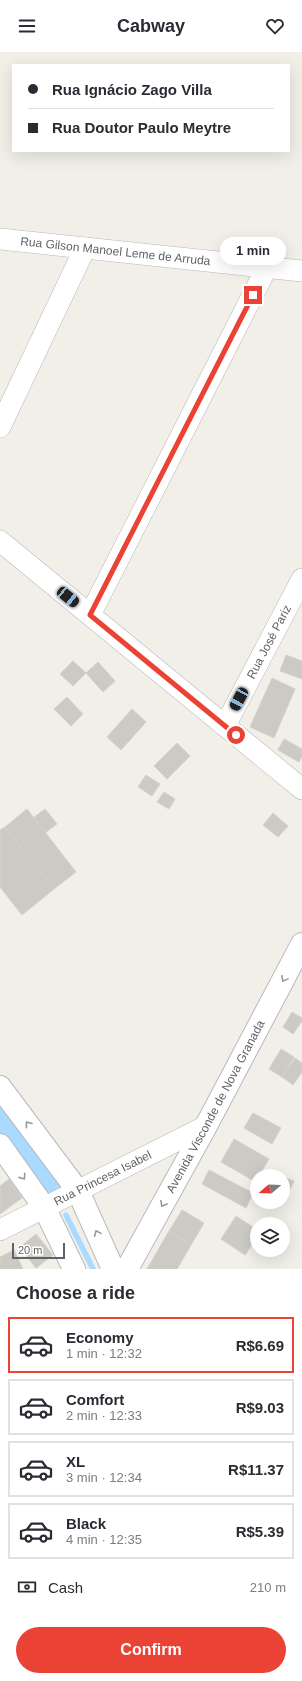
<!DOCTYPE html>
<meta charset="utf-8">
<style>
body{margin:0;font-family:Arial,sans-serif;background:#f7f7f7;color:#2b2b33;height:100vh;display:flex;flex-direction:column;font-size:15px;white-space:nowrap}
*{box-sizing:border-box;margin:0}
p{font-size:13px;color:#7c7c81}
.icon{flex:none;width:22px;height:22px;fill:none;stroke:currentColor;stroke-width:2;stroke-linecap:round;stroke-linejoin:round}
.map{position:relative;height:1217px;overflow:hidden}
.side{display:flex;flex-direction:column;background:#fff;flex:1}
.side>*{flex:none}
.banner{position:absolute;left:12px;top:12px;width:278px;height:88px;border-radius:0px;box-shadow:0 4px 16px #0002;display:grid;align-content:center;height:88px;padding:0 16px;background:#fff}
.needle{width:26px;rotate:251deg}
.fabs{position:absolute;left:250px;top:1117px;display:grid;gap:8px}
.fabs a{display:grid;place-items:center;width:40px;height:40px;border-radius:50%;background:#fff;box-shadow:0 4px 16px #0002;font-size:20px}
.scale{position:absolute;left:12px;bottom:10px;width:53px;box-sizing:border-box;padding-left:4px;border:2px solid #5f6368;border-top:0;font-size:11px;line-height:14px;white-space:nowrap;color:#5f6368;-webkit-text-stroke:3px #fff;paint-order:stroke}
.end{position:absolute;width:18px;height:18px;margin:-9px;border:5px solid #ea4335;background:#fff;box-shadow:0 0 0 2px #fff}
.from{border-radius:50%}
.bubble{position:absolute;height:28px;border-radius:14px;background:#fff;box-shadow:0 4px 16px #0002;font-size:13px;font-weight:600;line-height:28px;text-align:center}
.car{position:absolute;width:12px;height:24px;margin:-12px -6px;border-radius:5px;box-shadow:0 0 3px 1px #0007;background:linear-gradient(#222 24%,#8ab4d8 0 40%,#222 0 76%,#8ab4d8 0 86%,#222 0)}
.banner b{display:flex;align-items:center;gap:14px;height:38px;font-size:15px}
.banner b+b{border-top:1px solid #e1e1e2}
.banner i{width:10px;height:10px;background:#2b2b33}
ul{padding:0;list-style:none}
li{display:flex;align-items:center;gap:12px;height:56px;margin:0 8px 6px;padding:0 8px;border:2px solid #e1e1e2;border-radius:0px}
li div{flex:1}
li b{display:block;font-size:15px}
li em{font-style:normal;font-weight:600}
li.active{border-color:#ea4335}
li>.icon{width:36px;height:36px;stroke-width:1.5}
h2{padding:0 16px;font-size:18px;line-height:48px}
.pay{display:flex;align-items:center;gap:10px;height:44px;padding:0 16px;font-size:15px}
.pay p{margin-inline-start:auto}
.cta{display:flex;gap:8px;margin-top:auto;padding:8px 16px}
.cta a{flex:1;height:46px;border-radius:24px;background:#ea4335;color:#fff;font-size:16px;font-weight:600;line-height:46px;text-align:center}
header{display:flex;justify-content:space-between;align-items:center;height:52px;padding:0 16px;background:#fff;font-size:18px;font-weight:600}
.map>svg:first-child{display:block}
.lines{fill:none;stroke-linecap:round;stroke-linejoin:round}
.stream{stroke:#aadaff;stroke-width:5.5}
.river{stroke:#aadaff;stroke-width:32}
.building{fill:#cccac5;stroke:#d6d1c6}
.minor-casing{stroke:#b5b8bc;stroke-width:22}
.secondary-casing{stroke:#b6babf;stroke-width:24}
.minor{stroke:#fff;stroke-width:21}
.secondary{stroke:#fff;stroke-width:22}
.oneway{stroke:#979a9d}
.route{stroke:#ea4335;stroke-width:5}
.labels{text-anchor:middle;dominant-baseline:central;stroke-width:3;stroke-linejoin:round;paint-order:stroke}
.street-label{font-size:12px;fill:#5f6368;stroke:#fff}
</style>
<header><svg class="icon" aria-label="menu" viewBox="0 0 24 24"><path d="M4 6h16M4 12h16M4 18h16"/></svg>Cabway<svg class="icon" aria-label="heart" viewBox="0 0 24 24"><path d="M12 20l-8-8c-3-5 5-10 8-4 3-6 11-1 8 4z"/></svg></header>
<div class="map">
<svg width="302" height="1217" viewBox="0 0 302 1217">
<rect width="100%" height="100%" fill="#f1efe8"/>
<g class="lines">
<path class="stream" d="M66,1163L93,1217"/>
<path class="river" d="M0,1068L49,1134"/>
</g>
<path class="building" d="M286,603L302,609V627L280,619Z
M73,609L86,621L73,634L60,622Z
M98,610L115,629L103,640L86,621Z
M272,626L295,637L274,686L250,675Z
M67,645L83,662L71,674L54,657Z
M132,657L146,670L121,698L107,685Z
M284,687L302,697V704L299,710L278,698Z
M177,691L190,704L167,727L154,714Z
M146,723L160,732L152,744L138,735Z
M164,740L175,747L169,757L157,750Z
M27,757L76,820L54,837L5,775Z
M45,757L57,772L45,781L33,766Z
M273,761L288,774L278,785L263,773Z
M5,775L54,837L22,863L0,835V778Z
M292,960L302,966V969L293,982L283,975Z
M281,997L294,1005L282,1025L269,1017Z
M295,1006L302,1011V1020L293,1033L282,1025Z
M253,1061L281,1076L272,1092L244,1076Z
M234,1087L269,1107L259,1124H257L256,1130L221,1110Z
M209,1118L253,1141L246,1156L202,1132Z
M283,1125L294,1129L285,1148L283,1147Z
M9,1127L22,1146L0,1162V1134Z
M182,1158L204,1171L191,1193L169,1179Z
M236,1164L257,1178V1185L245,1203L221,1187Z
M169,1179L191,1193L177,1217H147Z
M36,1182L53,1203L36,1216L20,1195Z
M14,1198L23,1217H0V1205Z"/>
<g class="lines">
<g class="minor-casing">
<g id="minor">
<path id="s1" d="M0,187L302,219"/>
<path d="M0,375L85,196"/>
<path d="M0,489L302,737"/>
<path d="M90,563L267,215"/>
<path id="s2" d="M225,674L302,527"/>
<path id="s3" d="M0,1178L206,1074"/>
</g>
</g>
<g class="secondary-casing">
<g id="secondary">
<path d="M0,1035L78,1139L113,1217"/>
<path d="M0,1093L44,1155L74,1217"/>
<path id="s4" d="M127,1217L206,1074L302,892"/>
</g>
</g>
<use href="#minor" class="minor"/>
<use href="#secondary" class="secondary"/>
</g>
<defs><path id="oneway-chevron" d="M-2-3.5L2.5 0L-2 3.5" fill="none" stroke-width="1.6" stroke-linecap="round" stroke-linejoin="round"/></defs>
<g class="oneway">
<use href="#oneway-chevron" transform="translate(284 927) rotate(118)"/>
<use href="#oneway-chevron" transform="translate(28 1072) rotate(-127)"/>
<use href="#oneway-chevron" transform="translate(23 1125) rotate(55)"/>
<use href="#oneway-chevron" transform="translate(163 1152) rotate(119)"/>
<use href="#oneway-chevron" transform="translate(97 1181) rotate(-114)"/>
</g>
<g class="lines">
<path class="route" d="M236,683L90,563L253,243"/>
</g>
<g class="labels">
<g class="street-label">
<text stroke="none"><textPath href="#s1" startOffset="116">Rua Gilson Manoel Leme de Arruda</textPath></text>
<text stroke="none"><textPath href="#s2" startOffset="95">Rua José Pariz</textPath></text>
<text stroke="none"><textPath href="#s4" startOffset="185">Avenida Visconde de Nova Granada</textPath></text>
<text stroke="none"><textPath href="#s3" startOffset="115">Rua Princesa Isabel</textPath></text>
</g>
</g>
</svg>
<div class="fabs">
<a><svg class="needle" viewBox="-14 -14 28 28"><path d="M0-13l5 13h-10z" fill="#e53935"/><path d="M0 13l5-13h-10z" fill="#7c7c81"/></svg></a>
<a><svg class="icon" aria-label="layers" viewBox="0 0 24 24"><path d="M12 4l9 5-9 5-9-5zM3 14l9 5 9-5"/></svg></a>
</div>
<div class="scale">20 m</div>
<i class="end from" style="left:236px;top:683px"></i>
<i class="end" style="left:253px;top:243px"></i>
<div class="bubble" style="left:220px;top:185px;width:66px">1 min</div>
<i class="car" style="left:68px;top:545px;rotate:129deg"></i>
<i class="car" style="left:239px;top:647px;rotate:208deg"></i>
<div class="banner">
<b><i class="from"></i>Rua Ignácio Zago Villa</b>
<b><i></i>Rua Doutor Paulo Meytre</b>
</div>
</div>
<section class="side">
<h2>Choose a ride</h2>
<ul>
<li class="active"><svg class="icon" aria-label="car" viewBox="0 0 24 24"><path d="M5 17H2v-5l4-1 3-4h7l3 4 3 1v5h-3M9 17h6M6 11h13"/><circle cx="7" cy="17" r="2"/><circle cx="17" cy="17" r="2"/></svg><div><b>Economy</b><p>1 min · 12:32</p></div><em>R$6.69</em></li>
<li><svg class="icon" aria-label="car" viewBox="0 0 24 24"><path d="M5 17H2v-5l4-1 3-4h7l3 4 3 1v5h-3M9 17h6M6 11h13"/><circle cx="7" cy="17" r="2"/><circle cx="17" cy="17" r="2"/></svg><div><b>Comfort</b><p>2 min · 12:33</p></div><em>R$9.03</em></li>
<li><svg class="icon" aria-label="car" viewBox="0 0 24 24"><path d="M5 17H2v-5l4-1 3-4h7l3 4 3 1v5h-3M9 17h6M6 11h13"/><circle cx="7" cy="17" r="2"/><circle cx="17" cy="17" r="2"/></svg><div><b>XL</b><p>3 min · 12:34</p></div><em>R$11.37</em></li>
<li><svg class="icon" aria-label="car" viewBox="0 0 24 24"><path d="M5 17H2v-5l4-1 3-4h7l3 4 3 1v5h-3M9 17h6M6 11h13"/><circle cx="7" cy="17" r="2"/><circle cx="17" cy="17" r="2"/></svg><div><b>Black</b><p>4 min · 12:35</p></div><em>R$5.39</em></li>
</ul>
<div class="pay"><svg class="icon" aria-label="cash" viewBox="0 0 24 24"><path d="M3 7h18v10H3z"/><circle cx="12" cy="12" r="2"/></svg>Cash<p>210 m</p></div>
<div class="cta"><a>Confirm</a></div>
</section>
